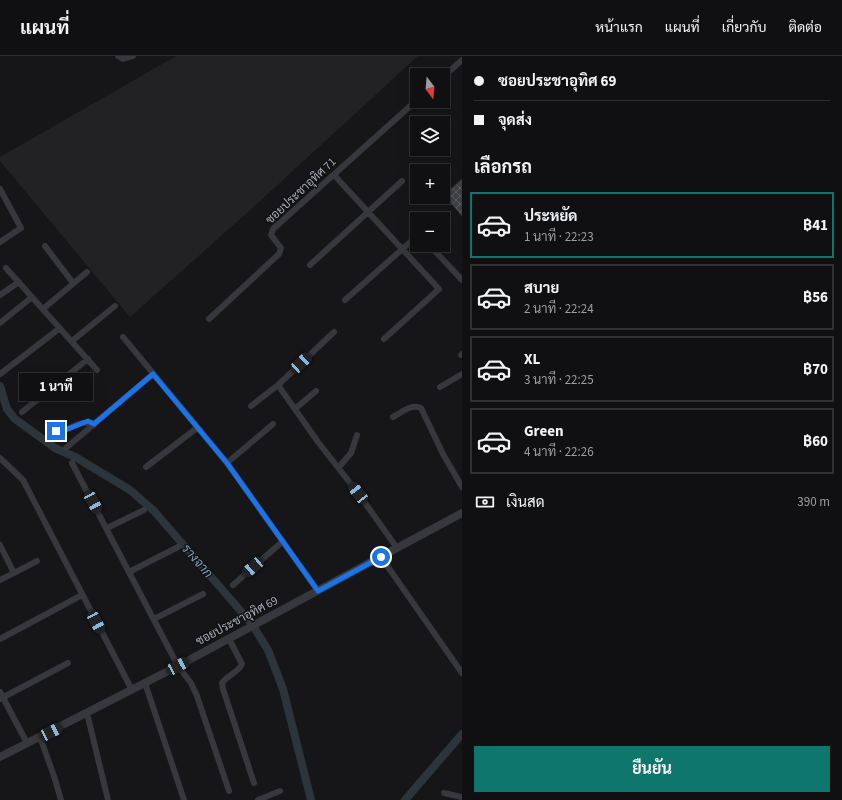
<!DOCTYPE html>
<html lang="th">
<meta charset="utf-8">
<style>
body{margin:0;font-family:"Source Sans 3",Sarabun,sans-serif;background:#19191b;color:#f1f3f6;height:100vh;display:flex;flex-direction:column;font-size:15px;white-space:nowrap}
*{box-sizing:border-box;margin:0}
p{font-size:13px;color:#9c9d9f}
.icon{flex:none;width:22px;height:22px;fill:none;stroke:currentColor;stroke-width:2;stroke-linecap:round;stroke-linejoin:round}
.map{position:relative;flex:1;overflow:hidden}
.panel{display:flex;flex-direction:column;background:#101012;width:380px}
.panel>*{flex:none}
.guide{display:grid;align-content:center;height:88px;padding:0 12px;background:#101012}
.needle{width:26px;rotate:164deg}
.controls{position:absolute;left:410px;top:12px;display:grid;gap:8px}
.controls a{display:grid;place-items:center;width:40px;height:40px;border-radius:0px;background:#101012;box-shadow:0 4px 16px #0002,0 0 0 1px #303032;font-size:20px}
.end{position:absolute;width:18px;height:18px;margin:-9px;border:5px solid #1a73e8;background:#fff;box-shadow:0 0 0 2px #fff}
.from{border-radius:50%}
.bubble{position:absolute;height:28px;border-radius:0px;background:#101012;box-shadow:0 4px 16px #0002,0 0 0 1px #303032;font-size:13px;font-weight:700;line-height:28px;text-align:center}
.car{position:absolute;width:12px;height:24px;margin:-12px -6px;border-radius:5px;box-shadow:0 0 3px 1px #0007;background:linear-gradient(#222 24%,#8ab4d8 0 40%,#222 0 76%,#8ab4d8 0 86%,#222 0)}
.guide b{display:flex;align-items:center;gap:14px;height:38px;font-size:15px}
.guide b+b{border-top:1px solid #303032}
.guide i{width:10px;height:10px;background:#f1f3f6}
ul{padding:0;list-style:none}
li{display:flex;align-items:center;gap:12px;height:66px;margin:0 8px 6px;padding:0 4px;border:2px solid #303032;border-radius:0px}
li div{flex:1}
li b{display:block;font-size:15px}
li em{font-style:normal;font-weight:700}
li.current{border-color:#0f766e}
li>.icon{width:36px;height:36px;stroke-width:1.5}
h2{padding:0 12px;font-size:18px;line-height:48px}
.pay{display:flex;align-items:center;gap:10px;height:44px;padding:0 12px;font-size:15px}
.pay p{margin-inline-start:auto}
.button{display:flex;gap:8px;margin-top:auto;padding:8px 12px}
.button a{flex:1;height:46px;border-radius:0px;background:#0f766e;color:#fff;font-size:16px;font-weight:700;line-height:46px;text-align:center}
header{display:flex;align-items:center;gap:24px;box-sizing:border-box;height:56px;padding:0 20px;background:#101012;border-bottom:1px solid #303032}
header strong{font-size:19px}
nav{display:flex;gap:22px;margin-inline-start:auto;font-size:14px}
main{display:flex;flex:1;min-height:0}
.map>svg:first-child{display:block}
.built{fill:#222225}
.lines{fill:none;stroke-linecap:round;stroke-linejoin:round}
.canal{stroke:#2c353c;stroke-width:8}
.building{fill:url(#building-cross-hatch);stroke:#303034}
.minor{stroke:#37383d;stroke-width:6}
.tertiary{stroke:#37383d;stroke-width:8}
.route{stroke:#1a73e8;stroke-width:5}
.labels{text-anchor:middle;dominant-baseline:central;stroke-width:3;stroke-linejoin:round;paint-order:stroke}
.street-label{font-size:12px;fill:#a8adb8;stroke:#111113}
.water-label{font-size:13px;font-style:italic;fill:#7f9bb3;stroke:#111113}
</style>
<header>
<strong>แผนที่</strong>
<nav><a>หน้าแรก</a><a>แผนที่</a><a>เกี่ยวกับ</a><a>ติดต่อ</a></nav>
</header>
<main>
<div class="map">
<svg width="462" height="744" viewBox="0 0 462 744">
<defs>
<pattern id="building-cross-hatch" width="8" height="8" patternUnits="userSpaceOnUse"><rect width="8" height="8" fill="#404145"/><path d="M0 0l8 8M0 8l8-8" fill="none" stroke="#595a5e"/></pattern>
</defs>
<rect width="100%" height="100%" fill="#161618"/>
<path class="built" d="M176,0H418L248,156L130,261L0,105V101Z"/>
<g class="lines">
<path class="canal" d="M0,330L7,353L15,363L55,392L77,402L130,434L154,455L252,568L268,594L283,633L311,744
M405,744L462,678"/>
</g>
<path class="building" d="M462,123V160L444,139Z"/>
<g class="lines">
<path class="minor" d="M118,0L123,3L133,0
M443,21L462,4
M334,119L439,233L384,283
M0,133L21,172L0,186
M45,190L73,227
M434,194L462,224
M310,209L402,125
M6,212L97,314
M0,239L19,226
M345,244L417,180
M43,253L87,216
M209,263L279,198L281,192L271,179L273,173L417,44
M0,267L32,241
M123,281L227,407L318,535
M72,285L115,250
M461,299L462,298
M0,318L60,272
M278,329L318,386L358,437L397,492
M440,331L462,318
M251,350L278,329L334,276
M296,352L316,335
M22,356L88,303
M393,361C401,357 412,347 421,352L443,398L462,431
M56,375C70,376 81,361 94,369
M66,392L153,318
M0,402L23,424L132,634
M72,407L178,610L191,627L197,640L229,735
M227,407L273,368
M146,411L197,372
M339,411L351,397L357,379
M107,472L144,454
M0,489L14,517
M381,501L462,617
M129,516L178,491
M0,524L37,505
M233,529L283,485
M154,563L203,538
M0,583L82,539
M229,583L242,608C238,617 227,619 222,627L223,633L254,727
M145,627L184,744
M0,636L27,687
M0,643L68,607
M87,657L108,744
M40,681L54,720L61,744
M444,737L462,741
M258,744L280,735"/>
<path class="tertiary" d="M0,701L178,610L462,457"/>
</g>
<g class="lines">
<path class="route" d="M56,375L65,374L88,365L94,368L153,318L227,407L318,535L381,501"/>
</g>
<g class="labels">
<g class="street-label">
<text transform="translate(301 135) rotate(-43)">ซอยประชาอุทิศ 71</text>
<text transform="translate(237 565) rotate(-28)">ซอยประชาอุทิศ 69</text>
</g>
<g class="water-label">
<text transform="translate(197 505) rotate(49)">รางจาก</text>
</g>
</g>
</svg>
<div class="controls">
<a><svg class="needle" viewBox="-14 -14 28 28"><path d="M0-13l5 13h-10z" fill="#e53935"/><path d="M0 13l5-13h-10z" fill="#9c9d9f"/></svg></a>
<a><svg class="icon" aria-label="layers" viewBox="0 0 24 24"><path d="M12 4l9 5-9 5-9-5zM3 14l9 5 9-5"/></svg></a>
<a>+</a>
<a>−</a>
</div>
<i class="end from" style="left:381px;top:501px"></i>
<i class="end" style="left:56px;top:375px"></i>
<div class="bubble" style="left:19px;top:317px;width:74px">1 นาที</div>
<i class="car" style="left:301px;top:307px;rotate:47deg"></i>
<i class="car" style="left:358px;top:437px;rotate:322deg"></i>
<i class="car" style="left:93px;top:446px;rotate:152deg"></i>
<i class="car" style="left:253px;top:511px;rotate:229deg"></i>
<i class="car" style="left:96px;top:566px;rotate:152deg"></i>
<i class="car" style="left:178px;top:610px;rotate:62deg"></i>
<i class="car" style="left:51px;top:676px;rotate:64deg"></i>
</div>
<section class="panel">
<div class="guide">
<b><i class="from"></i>ซอยประชาอุทิศ 69</b>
<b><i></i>จุดส่ง</b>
</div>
<h2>เลือกรถ</h2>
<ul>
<li class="current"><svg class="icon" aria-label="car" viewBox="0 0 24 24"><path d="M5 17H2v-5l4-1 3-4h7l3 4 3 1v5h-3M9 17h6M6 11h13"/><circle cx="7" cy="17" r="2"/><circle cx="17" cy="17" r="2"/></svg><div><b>ประหยัด</b><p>1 นาที · 22:23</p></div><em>฿41</em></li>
<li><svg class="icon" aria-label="car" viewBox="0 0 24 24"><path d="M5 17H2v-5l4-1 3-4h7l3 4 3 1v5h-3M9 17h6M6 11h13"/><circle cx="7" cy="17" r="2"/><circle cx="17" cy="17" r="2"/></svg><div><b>สบาย</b><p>2 นาที · 22:24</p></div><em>฿56</em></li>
<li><svg class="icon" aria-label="car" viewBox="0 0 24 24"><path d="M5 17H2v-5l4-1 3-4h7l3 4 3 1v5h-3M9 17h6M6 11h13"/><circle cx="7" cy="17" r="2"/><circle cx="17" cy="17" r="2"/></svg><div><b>XL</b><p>3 นาที · 22:25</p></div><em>฿70</em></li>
<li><svg class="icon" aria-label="car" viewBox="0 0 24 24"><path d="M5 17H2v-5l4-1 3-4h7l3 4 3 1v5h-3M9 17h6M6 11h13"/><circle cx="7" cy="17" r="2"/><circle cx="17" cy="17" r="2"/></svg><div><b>Green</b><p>4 นาที · 22:26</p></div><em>฿60</em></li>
</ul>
<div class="pay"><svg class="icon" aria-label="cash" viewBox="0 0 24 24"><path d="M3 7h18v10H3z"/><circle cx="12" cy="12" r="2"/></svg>เงินสด<p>390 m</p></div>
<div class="button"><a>ยืนยัน</a></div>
</section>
</main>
